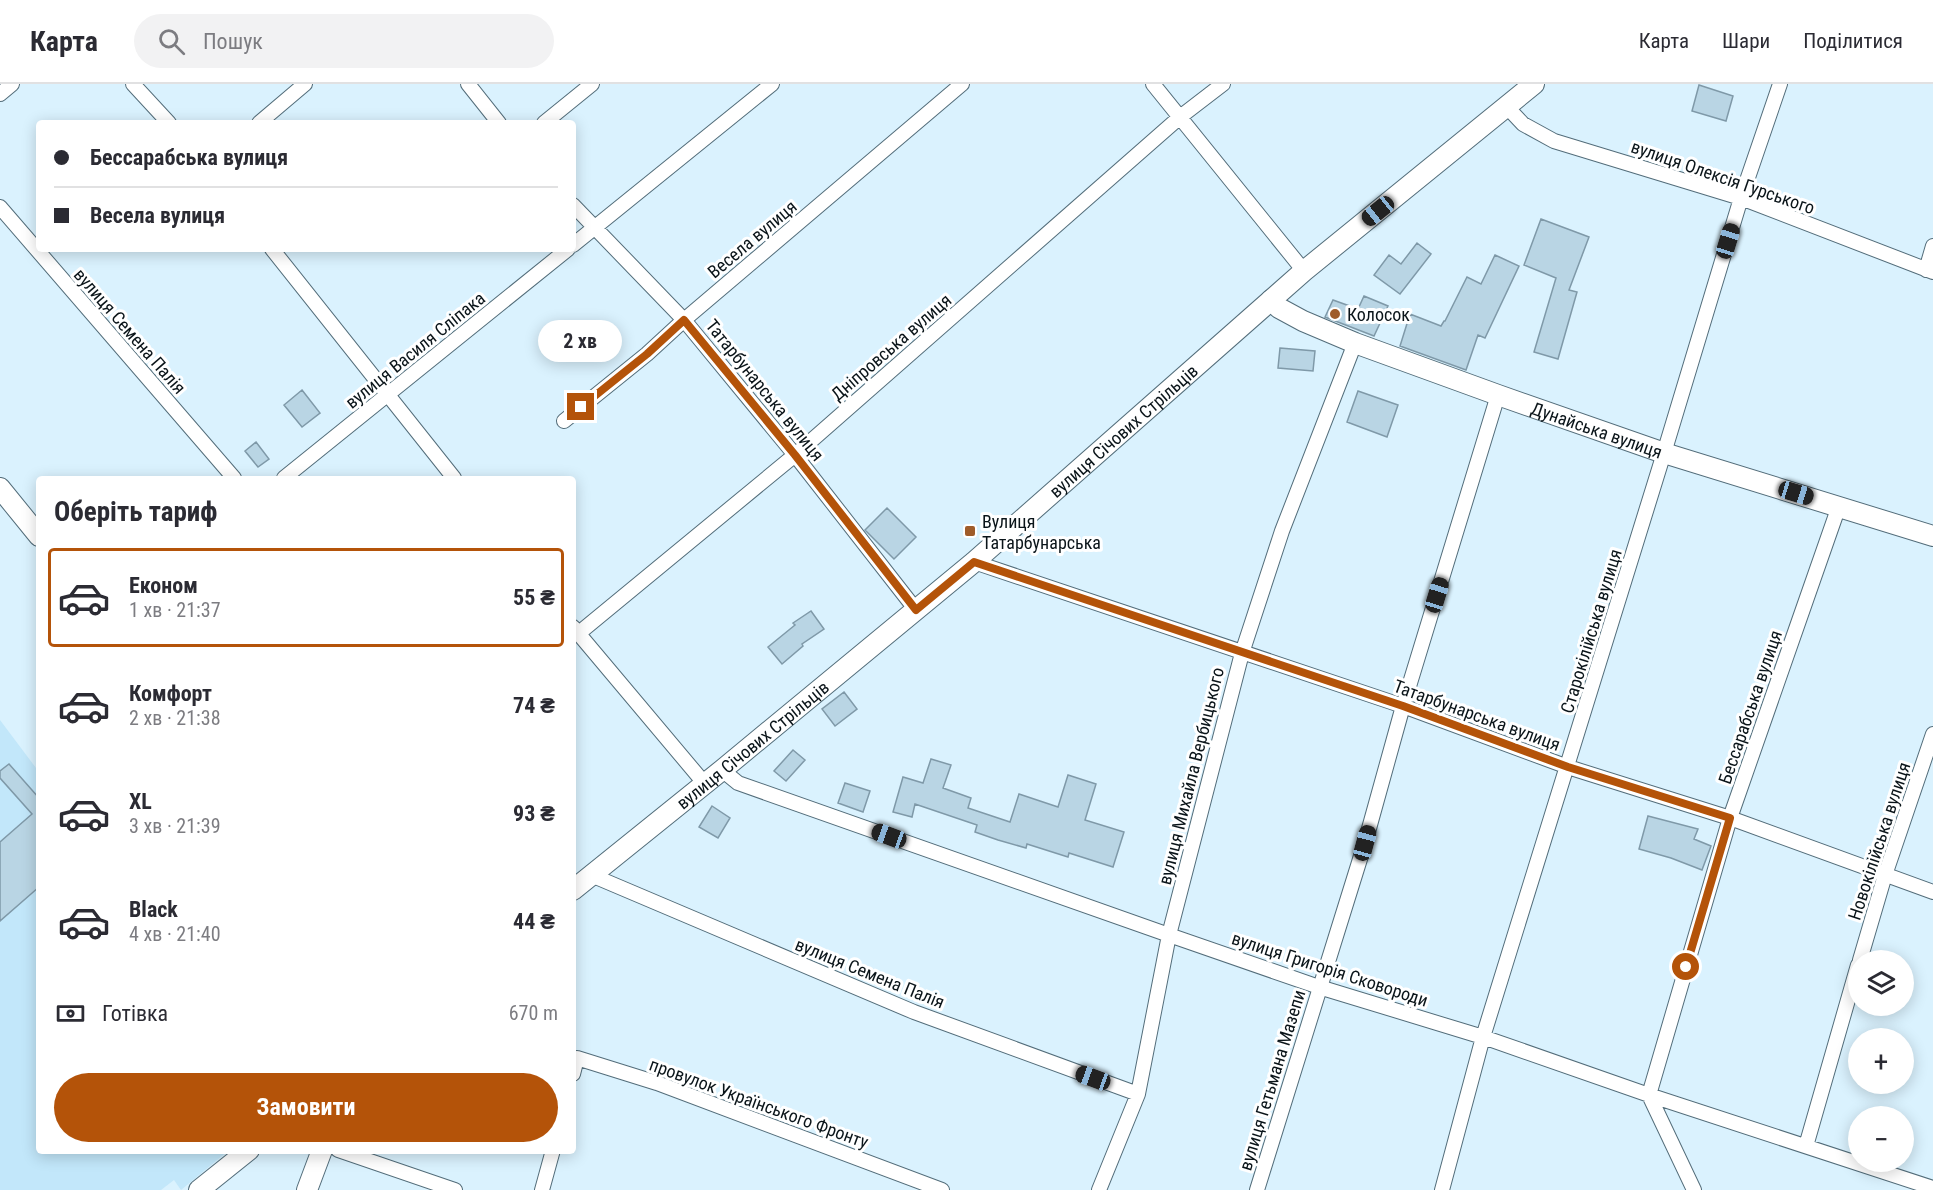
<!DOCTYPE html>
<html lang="uk">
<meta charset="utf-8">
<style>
body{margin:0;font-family:"Roboto Condensed",sans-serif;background:#f2f2f3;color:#2b2b33;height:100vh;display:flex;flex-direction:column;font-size:22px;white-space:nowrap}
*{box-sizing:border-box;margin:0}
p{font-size:20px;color:#7c7c81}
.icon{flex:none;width:33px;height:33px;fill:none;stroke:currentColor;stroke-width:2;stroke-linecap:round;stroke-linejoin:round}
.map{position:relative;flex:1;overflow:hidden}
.sheet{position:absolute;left:36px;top:392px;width:540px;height:678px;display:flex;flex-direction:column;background:#fff;border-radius:6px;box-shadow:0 3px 15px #0003}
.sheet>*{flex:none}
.guide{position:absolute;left:36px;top:36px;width:540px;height:132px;border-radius:6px;box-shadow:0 3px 15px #0003;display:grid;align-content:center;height:132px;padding:0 18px;background:#fff}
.buttons{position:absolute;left:1848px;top:866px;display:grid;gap:12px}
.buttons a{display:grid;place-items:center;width:66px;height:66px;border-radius:50%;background:#fff;box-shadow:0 3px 15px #0003;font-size:30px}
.end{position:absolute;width:27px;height:27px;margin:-14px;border:8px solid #b45309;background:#fff;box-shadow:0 0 0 3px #fff}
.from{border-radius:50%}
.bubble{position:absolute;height:42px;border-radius:21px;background:#fff;box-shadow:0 3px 15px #0003;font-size:20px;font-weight:700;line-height:42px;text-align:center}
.car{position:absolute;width:18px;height:36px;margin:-18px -9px;border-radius:8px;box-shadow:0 0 4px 2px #0007;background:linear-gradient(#222 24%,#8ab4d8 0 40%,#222 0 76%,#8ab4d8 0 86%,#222 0)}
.guide b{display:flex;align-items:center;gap:21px;height:57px;font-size:22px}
.guide b+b{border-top:2px solid #e1e1e2}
.guide i{width:15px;height:15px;background:#2b2b33}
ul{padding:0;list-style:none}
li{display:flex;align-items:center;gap:18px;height:99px;margin:0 12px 9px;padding:0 6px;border:3px solid transparent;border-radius:6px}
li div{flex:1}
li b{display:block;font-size:22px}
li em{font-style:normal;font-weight:700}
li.on{border-color:#b45309}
li>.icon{width:54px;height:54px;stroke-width:1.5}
h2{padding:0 18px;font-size:27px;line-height:72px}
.pay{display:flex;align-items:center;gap:15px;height:66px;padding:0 18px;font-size:22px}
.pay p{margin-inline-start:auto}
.action{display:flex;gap:12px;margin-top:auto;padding:12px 18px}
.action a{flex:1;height:69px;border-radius:36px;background:#b45309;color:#fff;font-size:24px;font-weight:700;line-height:69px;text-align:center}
header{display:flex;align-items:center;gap:36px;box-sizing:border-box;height:84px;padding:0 30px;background:#fff;border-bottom:2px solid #e1e1e2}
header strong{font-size:28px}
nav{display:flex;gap:33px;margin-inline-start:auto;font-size:21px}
.search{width:420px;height:54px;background:#f2f2f3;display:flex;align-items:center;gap:15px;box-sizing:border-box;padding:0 21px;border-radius:33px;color:#7c7c81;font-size:22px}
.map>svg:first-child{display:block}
.built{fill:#c2e7fa}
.building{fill:#b9d5e4;stroke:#7f99a8;stroke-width:1.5}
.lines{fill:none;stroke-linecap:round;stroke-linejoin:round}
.street-casing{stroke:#536d7a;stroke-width:16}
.secondary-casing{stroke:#536d7a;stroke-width:22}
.street{stroke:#fff;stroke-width:14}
.secondary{stroke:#fff;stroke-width:20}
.route{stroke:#b45309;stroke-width:8}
.poi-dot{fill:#9f5c2a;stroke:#fff;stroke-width:2}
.labels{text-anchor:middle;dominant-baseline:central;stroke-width:6;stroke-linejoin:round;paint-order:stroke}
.street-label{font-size:18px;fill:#0a1419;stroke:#fff}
.poi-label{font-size:18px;fill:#0a1419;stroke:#fff;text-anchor:start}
</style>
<header>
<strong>Карта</strong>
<div class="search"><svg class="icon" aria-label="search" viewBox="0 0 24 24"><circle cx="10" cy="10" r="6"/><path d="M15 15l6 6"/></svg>Пошук</div>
<nav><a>Карта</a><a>Шари</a><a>Поділитися</a></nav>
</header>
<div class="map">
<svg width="1933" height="1106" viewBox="0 0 1933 1106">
<rect width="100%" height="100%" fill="#daf2fe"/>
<path class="built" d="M0,636L39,688V1066L228,1067L181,1106L174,1096L161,1106H0Z"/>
<path class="building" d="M1699,1L1733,12L1726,37L1692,27Z
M1541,135L1589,153L1569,206L1577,208L1558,275L1534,268L1556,194L1524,181Z
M1417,159L1431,170L1400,210L1374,191L1389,171L1401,180Z
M1495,171L1519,182L1485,254L1478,251L1466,286L1400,262L1410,230L1441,242L1444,237H1445L1467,193L1481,200Z
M1364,212L1388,222L1374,252L1325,233L1333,216L1358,225Z
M1280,264L1315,267L1313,287L1278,284Z
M302,306L320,329L302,343L284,321Z
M1358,307L1398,321L1387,353L1347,338Z
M256,358L269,375L258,383L245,367Z
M887,424L916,453L894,475L865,446Z
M811,527L824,545L802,560L803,562L782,580L768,563L795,541L793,539Z
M844,608L857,625L835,642L822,625Z
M793,666L805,676L786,697L774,687Z
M931,675L951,681L943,704L971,714L968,724L1010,738L1019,710L1058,723L1068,691L1096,700L1085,736L1124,748L1113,783L1069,769L1068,773L1027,760L1026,764L998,756L975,748L977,741L915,720L912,733L893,728L903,693L923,699Z
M9,680L39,714V803L0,837V758L32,730L0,694V687Z
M845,699L870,707L863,728L838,719Z
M712,722L730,734L718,754L699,743Z
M1648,732L1698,745L1694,755L1711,762L1702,786L1671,774L1639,765Z"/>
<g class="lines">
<g class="street-casing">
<path id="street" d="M133,0L169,39
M468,0L499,39
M1153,0L1304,187
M0,10L12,0
M1507,23L1523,40L1554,57L1741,114L1933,188
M259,39L305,0
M544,39L592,0
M573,121L684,236L795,371L916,526
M0,123L234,394
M573,161L772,0
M272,165L454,394
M1926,186L1933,162
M564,337L647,270L684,236L962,0
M284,394L568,165
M974,478L1403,622L1568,683L1730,734L1933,808
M573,543L705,700
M579,549L795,371L1180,33L1223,0
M722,686L738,699L1169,851L1319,903L1483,953L1649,1011L1933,1104
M591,791L914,928L1138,1010
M1860,876L1885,791L1933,650
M573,990L577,974L657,999L942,1106
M1806,1062L1858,881
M338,1066L455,1106
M542,1106L553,1066
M1099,1106L1138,1010L1169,851L1242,569L1282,447L1355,259
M1257,1106L1365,759L1403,622L1498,311
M1442,1106L1483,953L1664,369L1741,114L1780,0
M1694,1106L1649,1011L1730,734L1839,422"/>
</g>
<g class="secondary-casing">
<g id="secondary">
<path id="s1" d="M1271,216L1279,224L1303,237L1355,259L1498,311L1664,369L1933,452"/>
<path d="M0,404L39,452"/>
<path id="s2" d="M573,806L722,686L974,478L1304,187L1534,0"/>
<path d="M199,1106L249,1066"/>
<path d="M307,1106L322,1066"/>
</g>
</g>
<use href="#street" class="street"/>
<use href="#secondary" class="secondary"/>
</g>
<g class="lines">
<path class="route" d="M581,323L647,270L684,236L795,371L916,526L974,478L1403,622L1568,683L1730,734L1686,883"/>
</g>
<g class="poi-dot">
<circle cx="1335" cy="230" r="6"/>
<rect x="964" y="441" width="12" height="12" rx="3"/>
</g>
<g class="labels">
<g class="street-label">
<text transform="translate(1723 93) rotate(19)">вулиця Олексія Гурського</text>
<text transform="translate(752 155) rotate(-40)">Весела вулиця</text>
<text transform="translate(130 247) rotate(49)">вулиця Семена Палія</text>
<text transform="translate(891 263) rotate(-41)">Дніпровська вулиця</text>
<text transform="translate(415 266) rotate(-39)">вулиця Василя Сліпака</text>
<text transform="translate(765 306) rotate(51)">Татарбунарська вулиця</text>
<text stroke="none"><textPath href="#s1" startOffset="352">Дунайська вулиця</textPath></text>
<text stroke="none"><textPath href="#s2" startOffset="717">вулиця Січових Стрільців</textPath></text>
<text transform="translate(1591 547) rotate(-73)">Старокілійська вулиця</text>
<text transform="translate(1750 623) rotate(-71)">Бессарабська вулиця</text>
<text transform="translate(1477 631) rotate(20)">Татарбунарська вулиця</text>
<text stroke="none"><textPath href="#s2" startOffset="231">вулиця Січових Стрільців</textPath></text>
<text transform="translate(1191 692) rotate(-76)">вулиця Михайла Вербицького</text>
<text transform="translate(1879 757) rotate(-72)">Новокілійська вулиця</text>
<text transform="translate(1330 885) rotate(18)">вулиця Григорія Сковороди</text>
<text transform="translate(870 889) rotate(22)">вулиця Семена Палія</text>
<text transform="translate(1272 996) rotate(-73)">вулиця Гетьмана Мазепи</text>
<text transform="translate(759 1019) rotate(20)">провулок Українського Фронту</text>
</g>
<g class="poi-label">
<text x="1347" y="230">Колосок</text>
<text x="982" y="437">Вулиця<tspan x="982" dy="21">Татарбунарська</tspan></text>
</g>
</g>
</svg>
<div class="buttons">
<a><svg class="icon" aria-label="layers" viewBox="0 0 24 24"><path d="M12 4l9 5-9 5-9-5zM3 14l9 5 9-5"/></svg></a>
<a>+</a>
<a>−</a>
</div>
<i class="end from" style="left:1686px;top:883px"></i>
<i class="end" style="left:581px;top:323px"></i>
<div class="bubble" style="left:538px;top:236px;width:84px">2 хв</div>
<i class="car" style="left:1378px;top:127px;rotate:231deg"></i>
<i class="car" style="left:1728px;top:157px;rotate:17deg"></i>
<i class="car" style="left:1796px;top:409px;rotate:107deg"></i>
<i class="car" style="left:1437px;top:511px;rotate:17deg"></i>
<i class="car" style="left:889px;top:752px;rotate:290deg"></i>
<i class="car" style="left:1365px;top:759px;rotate:15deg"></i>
<i class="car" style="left:1093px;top:994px;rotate:290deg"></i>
<div class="guide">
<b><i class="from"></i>Бессарабська вулиця</b>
<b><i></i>Весела вулиця</b>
</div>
<section class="sheet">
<h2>Оберіть тариф</h2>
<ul>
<li class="on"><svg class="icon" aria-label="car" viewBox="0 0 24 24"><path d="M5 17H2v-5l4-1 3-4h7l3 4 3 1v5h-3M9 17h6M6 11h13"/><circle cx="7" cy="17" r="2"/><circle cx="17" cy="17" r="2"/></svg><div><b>Економ</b><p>1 хв · 21:37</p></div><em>55 ₴</em></li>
<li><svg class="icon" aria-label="car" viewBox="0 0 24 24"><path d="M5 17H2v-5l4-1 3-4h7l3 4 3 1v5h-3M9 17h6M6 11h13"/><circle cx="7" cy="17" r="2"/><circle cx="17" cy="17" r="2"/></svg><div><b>Комфорт</b><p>2 хв · 21:38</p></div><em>74 ₴</em></li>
<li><svg class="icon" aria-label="car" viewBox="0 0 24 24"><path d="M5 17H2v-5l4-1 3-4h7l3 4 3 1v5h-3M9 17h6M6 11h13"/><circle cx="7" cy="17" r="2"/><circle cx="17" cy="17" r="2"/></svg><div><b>XL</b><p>3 хв · 21:39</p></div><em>93 ₴</em></li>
<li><svg class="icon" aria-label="car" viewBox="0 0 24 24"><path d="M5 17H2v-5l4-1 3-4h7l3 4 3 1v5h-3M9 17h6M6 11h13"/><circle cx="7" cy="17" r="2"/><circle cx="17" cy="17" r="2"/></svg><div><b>Black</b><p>4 хв · 21:40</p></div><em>44 ₴</em></li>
</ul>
<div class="pay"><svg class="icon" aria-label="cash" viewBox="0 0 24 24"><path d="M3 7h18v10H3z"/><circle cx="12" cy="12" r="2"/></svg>Готівка<p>670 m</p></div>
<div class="action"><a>Замовити</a></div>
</section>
</div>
